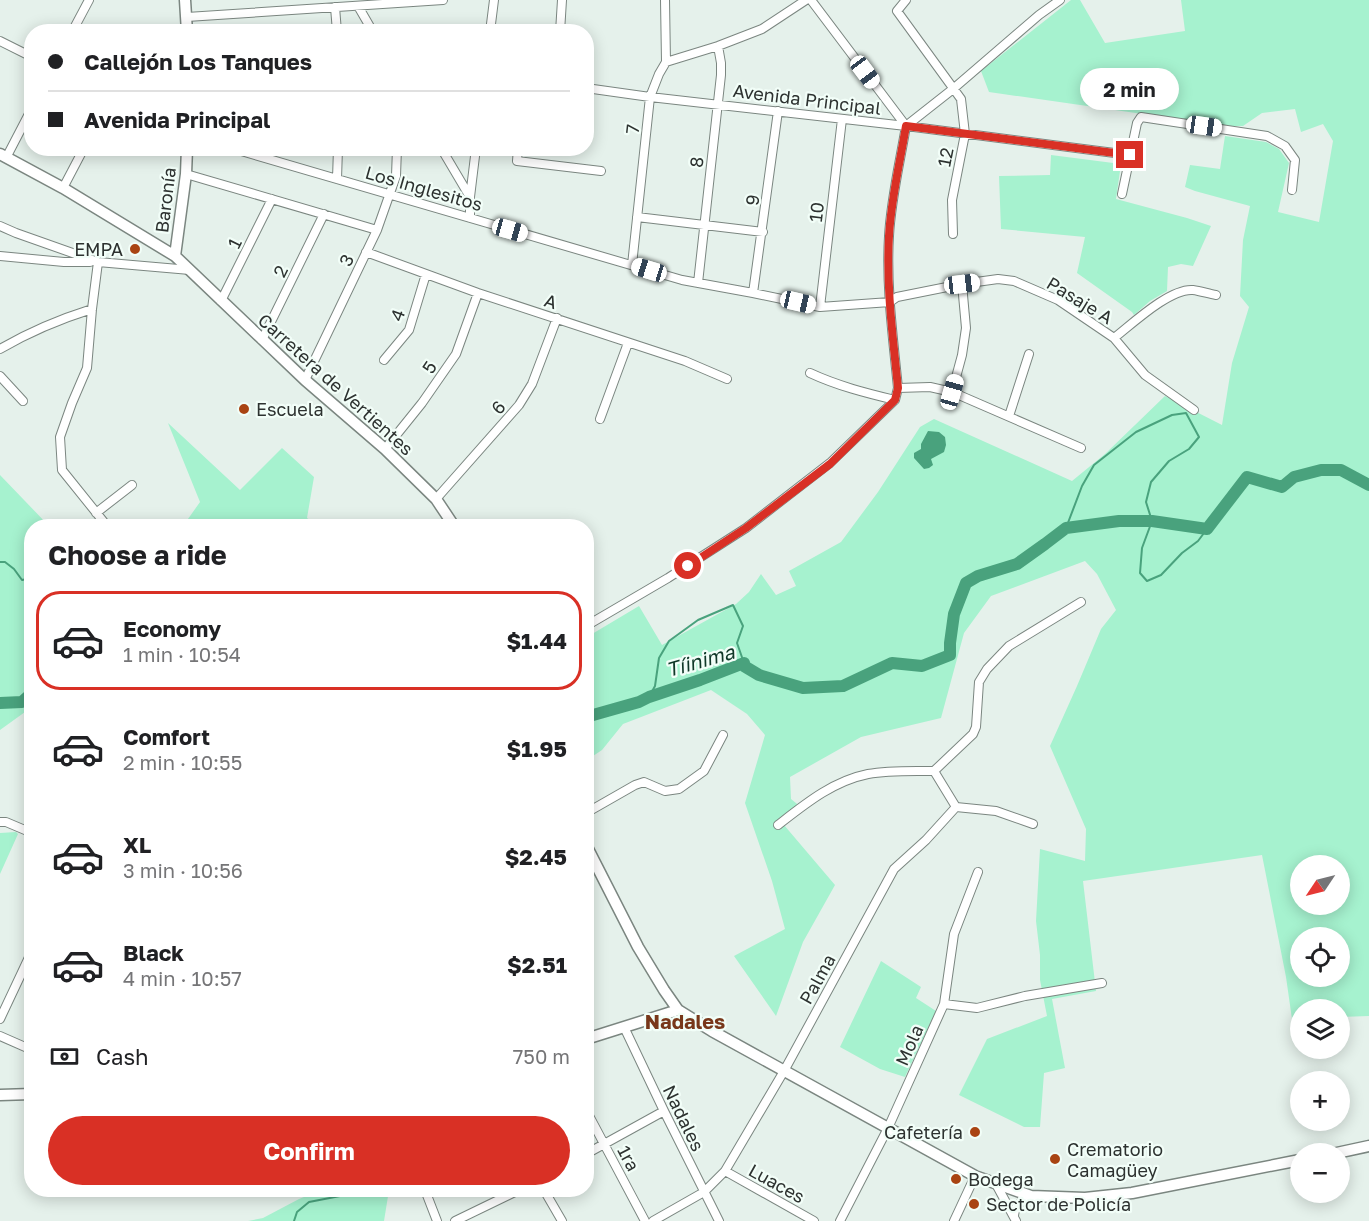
<!DOCTYPE html>
<meta charset="utf-8">
<style>
body{margin:0;font-family:"Golos Text",sans-serif;background:#f2f2f2;color:#202124;height:100vh;display:flex;flex-direction:column;font-size:22px;white-space:nowrap}
*{box-sizing:border-box;margin:0}
p{font-size:20px;color:#757577}
.icon{flex:none;width:33px;height:33px;fill:none;stroke:currentColor;stroke-width:2;stroke-linecap:round;stroke-linejoin:round}
.map{position:relative;flex:1;overflow:hidden}
.panel{position:absolute;left:24px;top:519px;width:570px;height:678px;display:flex;flex-direction:column;background:#fff;border-radius:24px;box-shadow:0 3px 15px #0003}
.panel>*{flex:none}
.hud{position:absolute;left:24px;top:24px;width:570px;height:132px;border-radius:24px;box-shadow:0 3px 15px #0003;display:grid;align-content:center;height:132px;padding:0 24px;background:#fff}
.needle{width:39px;rotate:235deg}
.buttons{position:absolute;left:1290px;top:855px;display:grid;gap:12px}
.buttons a{display:grid;place-items:center;width:60px;height:60px;border-radius:50%;background:#fff;box-shadow:0 3px 15px #0003;font-size:30px}
.end{position:absolute;width:27px;height:27px;margin:-14px;border:8px solid #d93025;background:#fff;box-shadow:0 0 0 3px #fff}
.from{border-radius:50%}
.bubble{position:absolute;height:42px;border-radius:21px;background:#fff;box-shadow:0 3px 15px #0003;font-size:20px;font-weight:700;line-height:42px;text-align:center}
.car{position:absolute;width:18px;height:36px;margin:-18px -9px;border-radius:8px;box-shadow:0 0 4px 2px #0007;background:linear-gradient(#fff 24%,#345 0 40%,#fff 0 76%,#345 0 86%,#fff 0)}
.hud b{display:flex;align-items:center;gap:21px;height:57px;font-size:22px}
.hud b+b{border-top:2px solid #e0e0e0}
.hud i{width:15px;height:15px;background:#202124}
ul{padding:0;list-style:none}
li{display:flex;align-items:center;gap:18px;height:99px;margin:0 12px 9px;padding:0 12px;border:3px solid transparent;border-radius:24px}
li div{flex:1}
li b{display:block;font-size:22px}
li em{font-style:normal;font-weight:700}
li.selected{border-color:#d93025}
li>.icon{width:54px;height:54px;stroke-width:1.5}
h2{padding:0 24px;font-size:27px;line-height:72px}
.pay{display:flex;align-items:center;gap:15px;height:66px;padding:0 24px;font-size:22px}
.pay p{margin-inline-start:auto}
.primary-button{display:flex;gap:12px;margin-top:auto;padding:12px 24px}
.primary-button a{flex:1;height:69px;border-radius:36px;background:#d93025;color:#fff;font-size:24px;font-weight:700;line-height:69px;text-align:center}
.map>svg:first-child{display:block}
.green{fill:#a6f2cf;fill-rule:evenodd}
.water{fill:#49a27d}
.lines{fill:none;stroke-linecap:round;stroke-linejoin:round}
.stream{stroke:#49a27d;stroke-width:2}
.river{stroke:#49a27d;stroke-width:12}
.minor-casing{stroke:#7b8680;stroke-width:10}
.secondary-casing{stroke:#7b8680;stroke-width:13}
.minor{stroke:#fff;stroke-width:8}
.secondary{stroke:#fff;stroke-width:10}
.route{stroke:#d93025;stroke-width:8}
.poi-dot{fill:#a94413;stroke:#f2fef8;stroke-width:2}
.labels{text-anchor:middle;dominant-baseline:central;stroke-width:4.5;stroke-linejoin:round;paint-order:stroke}
.street-label{font-size:18px;fill:#2d3230;stroke:#f2fef8}
.poi-label{font-size:18px;fill:#2d3230;stroke:#f2fef8;text-anchor:start}
.water-label{font-size:20px;font-style:italic;fill:#103828;stroke:#f2fef8}
.neighbourhood-label{font-size:20px;font-weight:bold;fill:#78371a;stroke:#f2fef8}
</style>
<div class="map">
<svg width="1369" height="1221" viewBox="0 0 1369 1221">
<rect width="100%" height="100%" fill="#e5f1eb"/>
<path class="green" d="M1071,0H1080L1105,43L1185,31L1181,0H1369V1016L1340,1017V1010H1300V1018L1292,1019L1286,977L1262,855L1083,881L1096,991L1052,999L1065,1068L1044,1073L1040,1127H1024L959,1095L987,1039L1047,1016L1040,980V955L1036,921L1040,849L1085,861L1086,829L1050,746L1077,686L1101,629L1116,610L1097,574L1085,561L991,596L964,633L941,718L861,737L790,777L791,799L802,808L784,825L835,885L803,942L776,1016L734,956L785,929L772,881L745,803L765,735L747,714L711,690L623,724L602,750L587,760V637L639,606L662,645L736,604L749,592L761,574L776,595L796,586L789,571L841,542L878,492L920,427L934,419L1072,481L1105,454L1165,396L1222,425L1232,363L1249,307L1240,296L1243,240L1250,206L1195,191L1185,187L1190,165L1220,169L1225,136L1266,142L1279,149L1289,163L1278,212L1319,222L1333,141L1323,124L1301,132L1295,109L1262,113L1243,126H1226L989,92L981,71ZM1300,866H1340V904H1300ZM1300,938H1340V976H1300Z
M1051,155L1121,164L1116,199L1187,218L1211,226L1193,266L1181,264L1168,267L1167,291L1150,301L1134,315L1132,312L1077,273L1085,237L1001,229L999,176L1050,175Z
M168,423L240,490L282,448L314,477L307,518L318,526H183L200,502Z
M0,475L49,526H32L31,710L25,712L0,730Z
M16,832L18,834L0,874V833Z
M881,961L921,987L916,998L936,1011L905,1077L880,1069L840,1047Z
M321,1190H389L384,1221H248L263,1218L299,1199Z"/>
<path class="water" d="M928,431L939,432L945,437L946,445L944,452L931,459L933,465L929,468L924,469L914,458V453L921,449V444Z"/>
<g class="lines">
<path class="stream" d="M1066,528L1082,486L1094,465L1136,432L1172,415L1186,413L1199,437L1189,449L1169,461L1151,482L1146,502L1152,521L1142,548L1140,573L1147,581L1161,575L1182,553L1198,541L1207,529
M0,562H5L14,569L22,580L32,578
M649,697L655,686L659,658L669,641L698,620L733,605L743,626L737,643L744,663
M294,1221L297,1212L309,1202L371,1190"/>
<path class="river" d="M0,703L22,702L32,693
M586,717L639,702L649,697L700,680L744,663V666L759,675L803,688L843,686L892,663L922,666L950,655V643L954,614L966,583L978,576L1017,564L1045,544L1066,528L1119,521H1152L1207,529L1247,477L1282,487L1294,477L1321,470H1341L1369,485"/>
<g class="minor-casing">
<path id="minor" d="M811,0L906,126
M906,0L897,11L961,99L965,134L952,200L953,234
M358,6L373,32
M335,7L337,32
M187,17L443,0
M72,32L89,0
M490,32L494,0
M560,32L562,0
M0,41L32,57
M666,62L718,46L762,29L806,0
M586,88L650,97L906,126L1130,155
M906,126L953,89L1039,15L1060,0
M231,148L682,280L753,293L820,307L890,302L897,297L962,284L998,279L1014,281L1058,300L1114,338L1145,375L1194,410
M441,148L470,197
M518,148L517,161L601,171
M6,158L32,108
M186,174L377,230
M337,179L338,148
M63,188L84,148
M1122,194L1137,123L1141,117L1267,136L1285,146L1295,160L1292,190
M637,217L763,232
M470,218V197L476,148
M0,226L16,233L98,262L190,270
M366,252L478,293L685,361L727,379
M0,256L64,262H90
M98,262L92,309L87,368L72,403L60,437L62,470L107,526
M632,265L650,97L659,74L666,62L665,0
M698,283L721,75V63L718,46
M753,293L778,111
M221,301L272,199
M820,307L842,119
M1114,338C1132,324 1170,288 1193,290C1201,291 1209,294 1216,295
M262,340L324,214
M0,349C31,331 57,320 92,309
M384,360L409,330L426,274
M810,373C838,386 866,393 895,400
M0,376L23,401
M305,380L377,230L396,176L397,148
M898,388L930,387L952,392L1081,448
M952,392L962,355L966,328L962,284
M1009,416L1029,354
M600,419L628,343
M385,449L422,403L456,354L478,293
M436,499L519,405L532,384L557,318
M96,513L132,485
M586,626L668,578L746,528L830,463L895,400L898,388C893,337 886,287 889,236C891,199 900,162 906,126
M934,771L956,807
M956,807L996,811L1033,824
M586,813L635,785L644,782L665,791L679,789L704,771L723,735
M0,822H6L32,833
M778,825C805,804 833,781 868,774C889,770 912,771 934,771L973,734L976,727L979,682L987,669L1009,646L1081,602
M944,1004L977,1008L1025,996L1102,983
M0,1019L32,951
M624,1027L664,1111L719,1221
M0,1036L32,1050
M586,1110L645,1221
M586,1154L664,1111
M725,1171L814,1221
M996,1184L1016,1221
M425,1190L437,1221
M544,1190L562,1221
M1014,1216C1015,1204 1021,1202 1031,1196
M455,1221L519,1190
M653,1221L704,1192L725,1171L784,1071L894,869L926,840L956,807
M840,1221L888,1128L944,1004L954,934L978,872
M954,1221L975,1176"/>
</g>
<g class="secondary-casing">
<path id="secondary" d="M185,0L187,32
M0,154L63,188L175,256L305,380L385,449L436,499L454,526
M175,256L186,174L187,148
M586,845L638,947L664,990L678,1010L712,1031L975,1176L1031,1196L1085,1198L1132,1193L1300,1160
M586,1039L678,1010
M0,1095L32,1094
M1332,1154L1369,1146"/>
</g>
<use href="#minor" class="minor"/>
<use href="#secondary" class="secondary"/>
</g>
<g class="lines">
<path class="route" d="M688,566L746,528L830,464L895,400L898,388C893,337 886,287 889,236C891,199 900,162 906,126L1130,155"/>
</g>
<g class="poi-dot">
<circle cx="135" cy="249" r="6"/>
<circle cx="244" cy="409" r="6"/>
<circle cx="975" cy="1132" r="6"/>
<circle cx="1055" cy="1159" r="6"/>
<circle cx="956" cy="1179" r="6"/>
<circle cx="974" cy="1204" r="6"/>
</g>
<g class="labels">
<g class="street-label">
<text transform="translate(807 99) rotate(7)">Avenida Principal</text>
<text transform="translate(632 129) rotate(-84)">7</text>
<text transform="translate(945 157) rotate(-79)">12</text>
<text transform="translate(696 162) rotate(-84)">8</text>
<text transform="translate(424 188) rotate(16)">Los Inglesitos</text>
<text transform="translate(165 200) rotate(-83)">Baronía</text>
<text transform="translate(752 200) rotate(-83)">9</text>
<text transform="translate(816 212) rotate(-83)">10</text>
<text transform="translate(234 243) rotate(-64)">1</text>
<text transform="translate(346 260) rotate(-64)">3</text>
<text transform="translate(280 271) rotate(-64)">2</text>
<text transform="translate(1080 300) rotate(31)">Pasaje A</text>
<text transform="translate(551 301) rotate(18)">A</text>
<text transform="translate(397 315) rotate(-70)">4</text>
<text transform="translate(429 367) rotate(-55)">5</text>
<text transform="translate(336 384) rotate(42)">Carretera de Vertientes</text>
<text transform="translate(498 407) rotate(-48)">6</text>
<text transform="translate(817 979) rotate(-61)">Palma</text>
<text transform="translate(909 1045) rotate(-66)">Mola</text>
<text transform="translate(684 1118) rotate(64)">Nadales</text>
<text transform="translate(629 1158) rotate(62)">1ra</text>
<text transform="translate(777 1183) rotate(29)">Luaces</text>
</g>
<g class="poi-label">
<text x="123" y="249" text-anchor="end">EMPA</text>
<text x="256" y="409">Escuela</text>
<text x="963" y="1132" text-anchor="end">Cafetería</text>
<text x="1067" y="1149">Crematorio<tspan x="1067" dy="21">Camagüey</tspan></text>
<text x="968" y="1179">Bodega</text>
<text x="986" y="1204">Sector de Policía</text>
</g>
<g class="water-label">
<text transform="translate(700 660) rotate(-16)">Tíinima</text>
</g>
<g class="neighbourhood-label">
<text x="685" y="1021">Nadales</text>
</g>
</g>
</svg>
<div class="buttons">
<a><svg class="needle" viewBox="-14 -14 28 28"><path d="M0-13l5 13h-10z" fill="#e53935"/><path d="M0 13l5-13h-10z" fill="#757577"/></svg></a>
<a><svg class="icon" aria-label="locate" viewBox="0 0 24 24"><circle cx="12" cy="12" r="6"/><path d="M12 2v4M12 18v4M2 12h4M18 12h4"/></svg></a>
<a><svg class="icon" aria-label="layers" viewBox="0 0 24 24"><path d="M12 4l9 5-9 5-9-5zM3 14l9 5 9-5"/></svg></a>
<a>+</a>
<a>−</a>
</div>
<i class="end from" style="left:688px;top:566px"></i>
<i class="end" style="left:1130px;top:155px"></i>
<div class="bubble" style="left:1080px;top:68px;width:99px">2 min</div>
<i class="car" style="left:865px;top:72px;rotate:143deg"></i>
<i class="car" style="left:1204px;top:126px;rotate:98deg"></i>
<i class="car" style="left:510px;top:230px;rotate:106deg"></i>
<i class="car" style="left:649px;top:270px;rotate:287deg"></i>
<i class="car" style="left:962px;top:284px;rotate:83deg"></i>
<i class="car" style="left:798px;top:302px;rotate:103deg"></i>
<i class="car" style="left:952px;top:392px;rotate:16deg"></i>
<div class="hud">
<b><i class="from"></i>Callejón Los Tanques</b>
<b><i></i>Avenida Principal</b>
</div>
<section class="panel">
<h2>Choose a ride</h2>
<ul>
<li class="selected"><svg class="icon" aria-label="car" viewBox="0 0 24 24"><path d="M5 17H2v-5l4-1 3-4h7l3 4 3 1v5h-3M9 17h6M6 11h13"/><circle cx="7" cy="17" r="2"/><circle cx="17" cy="17" r="2"/></svg><div><b>Economy</b><p>1 min · 10:54</p></div><em>$1.44</em></li>
<li><svg class="icon" aria-label="car" viewBox="0 0 24 24"><path d="M5 17H2v-5l4-1 3-4h7l3 4 3 1v5h-3M9 17h6M6 11h13"/><circle cx="7" cy="17" r="2"/><circle cx="17" cy="17" r="2"/></svg><div><b>Comfort</b><p>2 min · 10:55</p></div><em>$1.95</em></li>
<li><svg class="icon" aria-label="car" viewBox="0 0 24 24"><path d="M5 17H2v-5l4-1 3-4h7l3 4 3 1v5h-3M9 17h6M6 11h13"/><circle cx="7" cy="17" r="2"/><circle cx="17" cy="17" r="2"/></svg><div><b>XL</b><p>3 min · 10:56</p></div><em>$2.45</em></li>
<li><svg class="icon" aria-label="car" viewBox="0 0 24 24"><path d="M5 17H2v-5l4-1 3-4h7l3 4 3 1v5h-3M9 17h6M6 11h13"/><circle cx="7" cy="17" r="2"/><circle cx="17" cy="17" r="2"/></svg><div><b>Black</b><p>4 min · 10:57</p></div><em>$2.51</em></li>
</ul>
<div class="pay"><svg class="icon" aria-label="cash" viewBox="0 0 24 24"><path d="M3 7h18v10H3z"/><circle cx="12" cy="12" r="2"/></svg>Cash<p>750 m</p></div>
<div class="primary-button"><a>Confirm</a></div>
</section>
</div>
